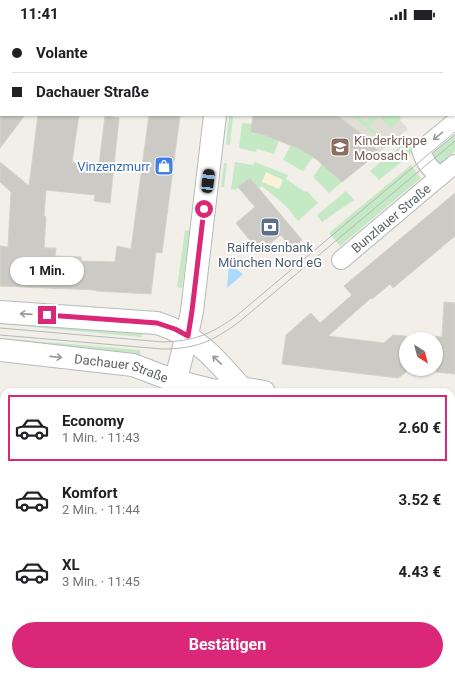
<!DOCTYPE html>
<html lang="de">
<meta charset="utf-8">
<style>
body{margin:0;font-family:Roboto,sans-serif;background:#f2f2f2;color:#202124;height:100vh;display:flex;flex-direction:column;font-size:15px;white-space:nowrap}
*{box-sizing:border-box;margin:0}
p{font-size:13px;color:#757577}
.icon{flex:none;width:22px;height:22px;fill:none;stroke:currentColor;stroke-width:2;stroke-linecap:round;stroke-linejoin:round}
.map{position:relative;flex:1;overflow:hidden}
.details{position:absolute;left:0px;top:360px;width:455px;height:288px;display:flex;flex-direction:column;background:#fff;border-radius:12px 12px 0 0;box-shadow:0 1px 3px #0004}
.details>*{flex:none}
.guide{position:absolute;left:0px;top:0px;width:455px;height:88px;box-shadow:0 1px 3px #0004;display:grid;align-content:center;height:88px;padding:0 12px;background:#fff}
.needle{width:26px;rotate:144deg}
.tools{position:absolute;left:399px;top:304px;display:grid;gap:8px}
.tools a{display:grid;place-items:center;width:44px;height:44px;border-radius:50%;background:#fff;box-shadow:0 1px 3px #0004;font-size:20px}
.end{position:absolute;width:18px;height:18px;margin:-9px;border:5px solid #db2777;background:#fff;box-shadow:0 0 0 2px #fff}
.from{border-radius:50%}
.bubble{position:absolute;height:28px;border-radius:14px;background:#fff;box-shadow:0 1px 3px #0004;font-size:13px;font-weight:700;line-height:28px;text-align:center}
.car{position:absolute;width:12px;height:24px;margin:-12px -6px;border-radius:5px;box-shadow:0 0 3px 1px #0007;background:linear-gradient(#222 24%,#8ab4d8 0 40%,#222 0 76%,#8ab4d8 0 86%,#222 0)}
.guide b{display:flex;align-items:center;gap:14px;height:38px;font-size:15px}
.guide b+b{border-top:1px solid #e0e0e0}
.guide i{width:10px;height:10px;background:#202124}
ul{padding:7px 0 0;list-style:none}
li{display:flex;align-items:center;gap:12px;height:66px;margin:0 8px 6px;padding:0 4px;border:2px solid transparent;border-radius:0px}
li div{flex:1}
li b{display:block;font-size:15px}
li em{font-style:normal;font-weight:700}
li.selected{border-color:#db2777}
li>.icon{width:36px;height:36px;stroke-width:1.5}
.action{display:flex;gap:8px;margin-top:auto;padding:8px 12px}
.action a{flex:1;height:46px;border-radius:24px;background:#db2777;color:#fff;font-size:16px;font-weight:700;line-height:46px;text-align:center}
.status{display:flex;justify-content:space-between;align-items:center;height:28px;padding:0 20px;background:#fff;direction:ltr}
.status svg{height:11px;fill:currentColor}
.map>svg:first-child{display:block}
.education{fill:#e1ded6}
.green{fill:#c5e8c5}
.sand{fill:#fbf3d9}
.water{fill:#aadaff}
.building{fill:#cccac5;stroke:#d6d1c6}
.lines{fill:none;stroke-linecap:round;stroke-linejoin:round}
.street-casing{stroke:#b5b8bc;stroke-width:20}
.secondary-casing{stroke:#b6babf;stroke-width:24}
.street{stroke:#fff;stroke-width:18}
.secondary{stroke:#fff;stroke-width:22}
.tram{stroke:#b6b7b8;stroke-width:1}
.oneway{stroke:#979a9d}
.route{stroke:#db2777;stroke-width:5}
.labels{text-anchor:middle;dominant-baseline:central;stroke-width:4;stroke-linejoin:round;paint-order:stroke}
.education-label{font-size:13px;fill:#785e54;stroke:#fff;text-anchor:start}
.shop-label{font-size:13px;fill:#366cbe;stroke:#fff;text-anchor:end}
.street-label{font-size:13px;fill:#5f6368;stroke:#fff}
.service-label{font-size:13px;fill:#4e5e75;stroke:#fff}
</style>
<div class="status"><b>11:41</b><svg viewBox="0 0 49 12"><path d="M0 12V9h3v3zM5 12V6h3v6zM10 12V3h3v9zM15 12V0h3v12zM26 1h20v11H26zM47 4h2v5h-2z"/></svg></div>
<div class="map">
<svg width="455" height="648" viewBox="0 0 455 648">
<rect width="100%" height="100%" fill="#f1efe8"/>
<path class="education" d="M253,87H396L408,101L342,154L317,131L300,121L267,108L251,104Z"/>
<path class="green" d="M229,87H233L230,117L226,116Z
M351,87H357L366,94L372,87H399L401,90L391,100L379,88L370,98L380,109L378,111L367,100Z
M242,95L252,96L251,105L267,108L279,112L274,126L257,121L256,124L239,120Z
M455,101V123L447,130L450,134L445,136L437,135L433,129V120Z
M410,110L416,117L410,127L379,152L370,143Z
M291,117L300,121L313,129L303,143L283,132Z
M235,134L253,137L255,134L288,147L286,151L305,164L307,163L318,175L298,193L286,178L262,158L259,160L250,150L235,162L231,161Z
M224,135H227L224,159H221Z
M322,136L342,154L329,165L313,149Z
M411,137L421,150L340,218L329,205Z
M346,163L354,172L322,194L317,187Z
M185,202L190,203L182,260L177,259Z
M0,293L142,302V309L0,296Z
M0,310L140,322V328L0,314Z"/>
<path class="sand" d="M266,144L283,152L279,161L262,154Z"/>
<path class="water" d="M229,236L243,246L227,260Z"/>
<path class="building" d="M0,87H25L0,120Z
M38,87H79L72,134L99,137L105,88L119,90L110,175L94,173L95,167L46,162L44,187L46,189L44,220H56L55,228L81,229V233L115,234L117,218L131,221L149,87H180L162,225L156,224L151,266L96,263V262L0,258V218L8,219L11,164L0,154V134L29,158Z
M253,87H336L359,104L379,124L342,154L316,131L300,121L267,108L251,104Z
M250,150L302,212L292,221L281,207L259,224L236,195L255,179L238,159Z
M455,165V208L393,260L390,256L372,271L371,270L328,308L384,315L393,307L406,308V344L398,350L282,336L286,307L311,285L320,295L352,267L344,258Z
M444,274L455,275V346L436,344V308L442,309Z"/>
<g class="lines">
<g class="street-casing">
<g id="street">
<path d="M0,2L1,3"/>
<path d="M441,148C430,142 424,133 421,122L455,94"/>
<path id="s1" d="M341,232L455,136"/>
<path d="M435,644L439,648"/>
<path d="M357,648L361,644"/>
</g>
</g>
<g class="secondary-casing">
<g id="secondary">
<path d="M224,1V0"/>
<path d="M0,284L157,295C196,307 216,331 241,360"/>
<path id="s2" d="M0,322L133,337L175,353L215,363L241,360L264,364"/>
<path d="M173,364C179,337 187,310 192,283L215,87"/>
<path d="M451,384L455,385"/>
<path d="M0,575L4,571"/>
</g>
</g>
<use href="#street" class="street"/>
<use href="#secondary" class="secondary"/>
<path class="tram" d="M0,300L163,314C194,313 209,307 235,289L455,104
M0,307L162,321C195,321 212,314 239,294L455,113"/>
</g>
<defs><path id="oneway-shaft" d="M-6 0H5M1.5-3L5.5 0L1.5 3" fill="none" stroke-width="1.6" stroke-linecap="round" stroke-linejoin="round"/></defs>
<g class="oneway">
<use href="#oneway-shaft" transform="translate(438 108) rotate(141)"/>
<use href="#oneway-shaft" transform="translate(26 286) rotate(-176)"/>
<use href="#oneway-shaft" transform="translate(56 329) rotate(6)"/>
<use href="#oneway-shaft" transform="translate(217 332) rotate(-136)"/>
</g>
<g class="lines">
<path class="route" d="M47,287L157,295L175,301L188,308L192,283L204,181"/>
</g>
<defs>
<g id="school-square" transform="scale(1)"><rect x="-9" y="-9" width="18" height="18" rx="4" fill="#8d6e63" stroke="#fff"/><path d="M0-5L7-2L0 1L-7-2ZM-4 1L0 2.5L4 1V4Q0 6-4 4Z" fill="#fff"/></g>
<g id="shop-square" transform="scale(1)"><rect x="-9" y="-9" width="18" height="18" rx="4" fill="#3f7fe0" stroke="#fff"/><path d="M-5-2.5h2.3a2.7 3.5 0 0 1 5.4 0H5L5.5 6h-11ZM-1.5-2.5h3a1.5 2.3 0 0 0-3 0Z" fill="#fff"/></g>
<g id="bank-square" transform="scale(1)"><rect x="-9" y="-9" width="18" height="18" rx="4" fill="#5c6f8a" stroke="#fff"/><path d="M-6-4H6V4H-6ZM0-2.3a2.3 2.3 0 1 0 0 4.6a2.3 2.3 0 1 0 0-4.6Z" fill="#fff"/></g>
</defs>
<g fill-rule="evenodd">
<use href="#school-square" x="340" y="119"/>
<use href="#shop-square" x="164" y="138"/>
<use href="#bank-square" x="270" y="199"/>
</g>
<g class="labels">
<g class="education-label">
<text x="354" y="112">Kinderkrippe<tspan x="354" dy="15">Moosach</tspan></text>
</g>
<g class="shop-label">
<text x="150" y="138">Vinzenzmurr</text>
</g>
<g class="street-label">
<text stroke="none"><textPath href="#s1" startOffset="65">Bunzlauer Straße</textPath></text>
<text stroke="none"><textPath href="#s2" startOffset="123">Dachauer Straße</textPath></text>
</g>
<g class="service-label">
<text x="270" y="219">Raiffeisenbank<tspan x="270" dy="15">München Nord eG</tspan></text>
</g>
</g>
</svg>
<div class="tools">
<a><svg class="needle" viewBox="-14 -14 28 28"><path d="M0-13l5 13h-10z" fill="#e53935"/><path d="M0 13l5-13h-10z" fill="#757577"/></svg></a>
</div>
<i class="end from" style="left:204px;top:181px"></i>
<i class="end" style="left:47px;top:287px"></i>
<div class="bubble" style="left:10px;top:229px;width:74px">1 Min.</div>
<i class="car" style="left:208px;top:153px;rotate:7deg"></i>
<div class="guide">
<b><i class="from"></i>Volante</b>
<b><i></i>Dachauer Straße</b>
</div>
<section class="details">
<ul>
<li class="selected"><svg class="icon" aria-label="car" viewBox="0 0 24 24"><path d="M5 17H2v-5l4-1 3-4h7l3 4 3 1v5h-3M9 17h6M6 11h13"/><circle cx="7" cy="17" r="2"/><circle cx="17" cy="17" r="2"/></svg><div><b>Economy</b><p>1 Min. · 11:43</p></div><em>2.60 €</em></li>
<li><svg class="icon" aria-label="car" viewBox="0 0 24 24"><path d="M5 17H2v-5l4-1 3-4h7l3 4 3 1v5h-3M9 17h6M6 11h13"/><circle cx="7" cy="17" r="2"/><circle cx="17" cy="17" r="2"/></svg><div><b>Komfort</b><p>2 Min. · 11:44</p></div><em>3.52 €</em></li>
<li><svg class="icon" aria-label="car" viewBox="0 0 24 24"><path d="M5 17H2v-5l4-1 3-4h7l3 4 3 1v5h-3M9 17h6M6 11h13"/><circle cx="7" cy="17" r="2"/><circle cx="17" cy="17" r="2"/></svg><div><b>XL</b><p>3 Min. · 11:45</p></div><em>4.43 €</em></li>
</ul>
<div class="action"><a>Bestätigen</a></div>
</section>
</div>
